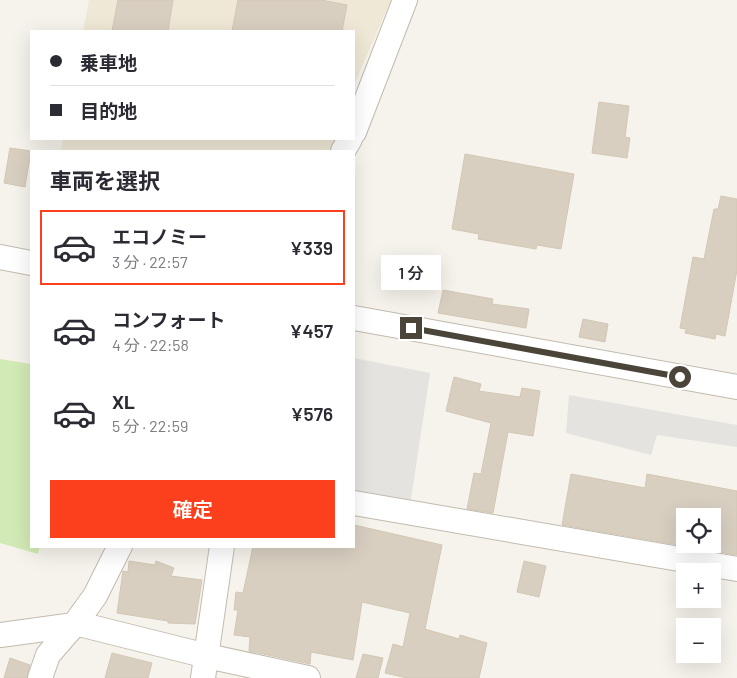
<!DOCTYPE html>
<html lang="ja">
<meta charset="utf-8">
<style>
body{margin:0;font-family:Barlow,"Noto Sans JP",sans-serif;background:#f7f7f7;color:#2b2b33;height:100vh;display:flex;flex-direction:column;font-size:19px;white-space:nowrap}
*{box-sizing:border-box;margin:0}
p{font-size:16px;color:#7c7c81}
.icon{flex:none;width:28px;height:28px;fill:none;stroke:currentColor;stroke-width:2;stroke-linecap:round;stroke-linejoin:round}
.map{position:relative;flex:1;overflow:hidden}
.sheet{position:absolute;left:30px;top:150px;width:325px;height:398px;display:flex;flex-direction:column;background:#fff;border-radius:0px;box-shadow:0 5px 20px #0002}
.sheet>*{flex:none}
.guide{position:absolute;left:30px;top:30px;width:325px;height:110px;border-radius:0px;box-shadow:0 5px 20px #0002;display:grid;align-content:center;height:110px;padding:0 20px;background:#fff}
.fabs{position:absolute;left:676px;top:508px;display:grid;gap:10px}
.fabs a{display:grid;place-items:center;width:45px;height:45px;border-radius:0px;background:#fff;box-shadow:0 5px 20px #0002;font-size:25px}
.end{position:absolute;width:22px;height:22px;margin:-11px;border:6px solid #4b4439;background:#fff;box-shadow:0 0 0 2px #fff}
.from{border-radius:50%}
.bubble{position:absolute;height:35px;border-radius:0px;background:#fff;box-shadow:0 5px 20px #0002;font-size:16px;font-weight:600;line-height:35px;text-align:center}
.guide b{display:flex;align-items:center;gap:18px;height:48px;font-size:19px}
.guide b+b{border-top:1px solid #e1e1e2}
.guide i{width:12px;height:12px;background:#2b2b33}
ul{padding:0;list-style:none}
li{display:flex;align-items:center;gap:15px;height:75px;margin:0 10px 8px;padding:0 10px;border:2px solid transparent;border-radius:0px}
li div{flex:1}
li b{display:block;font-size:19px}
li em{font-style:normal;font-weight:600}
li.selected{border-color:#fc3f1d}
li>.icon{width:45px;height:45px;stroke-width:1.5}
h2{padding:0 20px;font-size:22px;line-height:60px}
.cta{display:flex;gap:10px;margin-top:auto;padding:10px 20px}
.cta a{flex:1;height:58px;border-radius:0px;background:#fc3f1d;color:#fff;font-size:20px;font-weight:600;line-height:58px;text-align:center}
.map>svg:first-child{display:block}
.education{fill:#efe8d6}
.green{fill:#d2eab5}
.parking{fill:#e5e3e0}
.building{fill:#d8cfc1;stroke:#d3c7b4;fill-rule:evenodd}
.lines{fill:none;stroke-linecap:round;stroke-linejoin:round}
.minor-casing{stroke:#c2bbae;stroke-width:26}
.minor{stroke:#fff;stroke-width:24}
.route{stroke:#4b4439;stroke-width:6}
</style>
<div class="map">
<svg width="737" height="678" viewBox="0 0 737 678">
<rect width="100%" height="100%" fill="#f6f3ec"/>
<path class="education" d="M89,0H391L354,85V31H83Z
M63,139H343L340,151H61Z"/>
<path class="green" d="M0,359L31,364V546H40L38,554L0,543Z"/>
<path class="parking" d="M354,358L430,373L410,506L354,496Z
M569,395L737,425V447L657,435L651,455L566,433Z"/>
<path class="building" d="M118,0H173L168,31H112Z
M238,0H321L347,5L342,31H232Z
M599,102L629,106L625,137L630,138L627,158L592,153Z
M10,148L31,151L25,187L4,183Z
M465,154L574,174L561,249L537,245L536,249L478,239L479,234L452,229Z
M721,196L737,199V270L725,336L716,334L715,339L685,333L686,329L680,328L693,257L704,259L714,209H718Z
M443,290L493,299L492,304L529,309L526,328L438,313Z
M583,319L608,324L605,342L579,337Z
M454,377L481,384L479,391L520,397L522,388L540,391L533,436L508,432L493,513L467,509L474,473L481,474L491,423L446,411Z
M571,474L645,488L647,474L737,491V555L562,525ZM685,516H712V544H685Z
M354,525L442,545L425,629L459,639L460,635L487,643L479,678H407L385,673L393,644L403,647L410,613L362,602L353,660L311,652L310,664L249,651L250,637L234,635L238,610H234L236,592L243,593L253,546H354Z
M129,561L155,565L156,561L174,568L171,576L202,580L195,624L168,623V621L117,613L123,571L128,572Z
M524,561L546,566L539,597L517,592Z
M112,653L152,663L148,678H105Z
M363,654L383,658L378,678H356Z
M10,658L30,665L27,678H4Z"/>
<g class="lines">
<g class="minor-casing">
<path id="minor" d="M354,132L405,0
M343,151L350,139
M0,257L31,263
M354,318L737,387
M354,503L737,569
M0,635L74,625H83L207,656L308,678
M40,678L48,655L74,625L95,596L120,546
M203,678L222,546"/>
</g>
<use href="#minor" class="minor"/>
</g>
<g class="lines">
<path class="route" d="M411,328L680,377"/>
</g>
</svg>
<div class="fabs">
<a><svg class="icon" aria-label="locate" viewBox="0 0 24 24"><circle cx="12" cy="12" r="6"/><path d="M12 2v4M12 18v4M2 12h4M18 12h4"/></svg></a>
<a>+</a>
<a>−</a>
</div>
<i class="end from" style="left:680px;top:377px"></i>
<i class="end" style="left:411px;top:328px"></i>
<div class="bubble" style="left:381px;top:255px;width:60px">1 分</div>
<div class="guide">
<b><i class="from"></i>乗車地</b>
<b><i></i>目的地</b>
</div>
<section class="sheet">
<h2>車両を選択</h2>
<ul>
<li class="selected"><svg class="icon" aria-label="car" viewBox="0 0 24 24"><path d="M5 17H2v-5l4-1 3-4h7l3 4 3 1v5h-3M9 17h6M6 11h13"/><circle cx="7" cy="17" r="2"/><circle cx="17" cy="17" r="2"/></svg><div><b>エコノミー</b><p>3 分 · 22:57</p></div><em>¥339</em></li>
<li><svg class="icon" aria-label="car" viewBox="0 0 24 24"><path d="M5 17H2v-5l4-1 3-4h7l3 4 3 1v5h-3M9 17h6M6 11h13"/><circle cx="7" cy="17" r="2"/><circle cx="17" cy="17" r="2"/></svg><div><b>コンフォート</b><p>4 分 · 22:58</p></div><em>¥457</em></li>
<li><svg class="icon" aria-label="car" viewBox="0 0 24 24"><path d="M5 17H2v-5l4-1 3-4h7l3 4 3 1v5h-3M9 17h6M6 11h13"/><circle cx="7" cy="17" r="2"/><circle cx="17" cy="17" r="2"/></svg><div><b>XL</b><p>5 分 · 22:59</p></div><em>¥576</em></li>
</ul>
<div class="cta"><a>確定</a></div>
</section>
</div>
